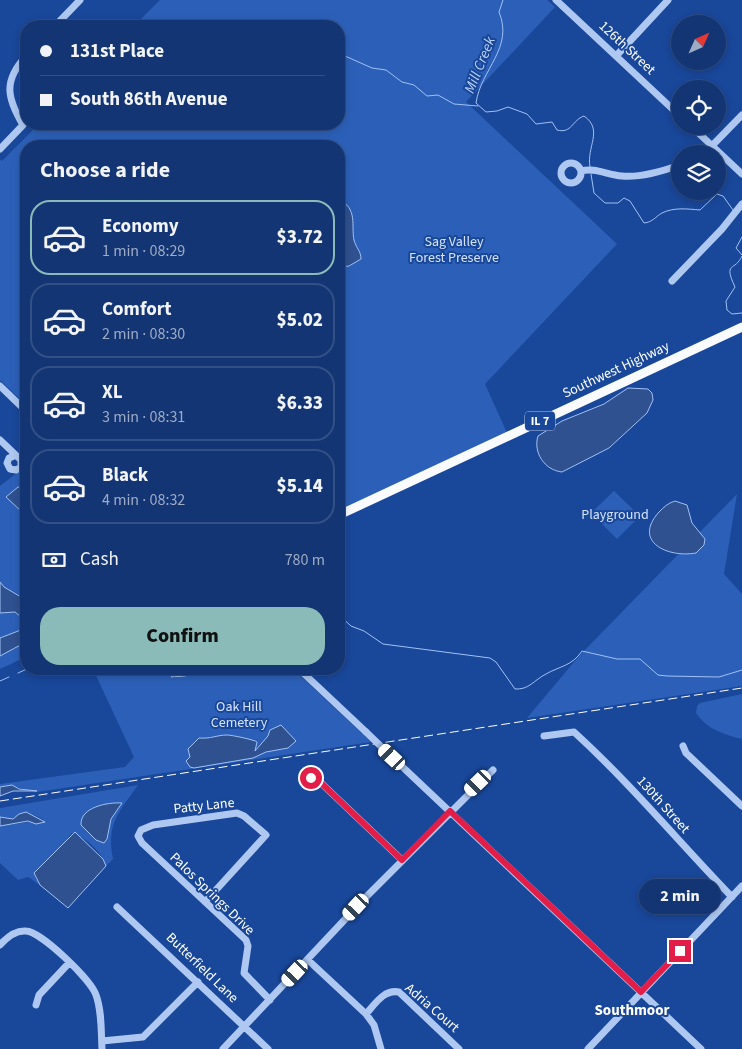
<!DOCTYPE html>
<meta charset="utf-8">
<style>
body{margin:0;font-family:"Source Sans 3",sans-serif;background:#1c3d79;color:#f1f3f6;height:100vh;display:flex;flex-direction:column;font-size:19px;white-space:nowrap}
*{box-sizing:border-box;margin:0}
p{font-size:16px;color:#9dabc5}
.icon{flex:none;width:28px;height:28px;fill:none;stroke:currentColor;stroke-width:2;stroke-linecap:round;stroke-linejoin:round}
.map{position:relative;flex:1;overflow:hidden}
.panel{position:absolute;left:20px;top:140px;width:325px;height:535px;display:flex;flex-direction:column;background:#133574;border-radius:20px;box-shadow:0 2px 8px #0003,0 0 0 1px #325086}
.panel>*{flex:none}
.guide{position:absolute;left:20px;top:20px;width:325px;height:110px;border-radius:20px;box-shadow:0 2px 8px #0003,0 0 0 1px #325086;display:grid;align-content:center;height:110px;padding:0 20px;background:#133574}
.needle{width:32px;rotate:45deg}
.controls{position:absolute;left:671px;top:15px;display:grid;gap:10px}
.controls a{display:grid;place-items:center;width:55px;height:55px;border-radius:50%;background:#133574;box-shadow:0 2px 8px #0003,0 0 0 1px #325086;font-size:25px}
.end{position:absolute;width:22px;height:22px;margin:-11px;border:6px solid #e11d48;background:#fff;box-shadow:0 0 0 2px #fff}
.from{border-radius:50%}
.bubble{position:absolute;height:35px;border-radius:18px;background:#133574;box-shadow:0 2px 8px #0003,0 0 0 1px #325086;font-size:16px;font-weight:800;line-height:35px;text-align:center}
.car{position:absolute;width:15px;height:30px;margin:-15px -8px;border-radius:6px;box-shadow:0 0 4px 1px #0007;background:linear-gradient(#fff 24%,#345 0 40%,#fff 0 76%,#345 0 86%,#fff 0)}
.guide b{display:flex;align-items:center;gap:18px;height:48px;font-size:19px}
.guide b+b{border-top:1px solid #325086}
.guide i{width:12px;height:12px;background:#f1f3f6}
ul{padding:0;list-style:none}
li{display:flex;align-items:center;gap:15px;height:75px;margin:0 10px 8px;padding:0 10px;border:2px solid #325086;border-radius:20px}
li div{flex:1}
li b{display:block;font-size:19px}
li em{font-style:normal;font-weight:800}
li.current{border-color:#8bbbb9}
li>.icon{width:45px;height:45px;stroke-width:1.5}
h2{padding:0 20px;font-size:22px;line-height:60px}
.pay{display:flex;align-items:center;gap:12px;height:55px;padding:0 20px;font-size:19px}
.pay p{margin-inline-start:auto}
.action{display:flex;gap:10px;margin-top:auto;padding:10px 20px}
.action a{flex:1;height:58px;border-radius:20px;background:#8bbbb9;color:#111;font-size:20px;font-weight:800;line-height:58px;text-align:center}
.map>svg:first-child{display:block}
.green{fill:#2c60b8;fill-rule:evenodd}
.water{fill:#2f518f;stroke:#a1c1f4}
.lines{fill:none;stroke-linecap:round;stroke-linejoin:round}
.stream{stroke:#a1c1f4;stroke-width:1}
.minor{stroke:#aec8f1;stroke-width:7}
.major{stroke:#f9fbff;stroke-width:9}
.rail{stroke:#fff;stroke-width:1;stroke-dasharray:9 4;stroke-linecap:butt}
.minor-bridge{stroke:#aec8f1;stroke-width:7}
.route{stroke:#e11d48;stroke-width:6}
.labels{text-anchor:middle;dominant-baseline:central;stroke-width:4;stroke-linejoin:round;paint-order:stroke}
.shield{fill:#19479a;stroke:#bac8e1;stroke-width:1}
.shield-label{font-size:12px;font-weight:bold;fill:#fff}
.street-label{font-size:14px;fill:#fff;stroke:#19479a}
.park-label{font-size:14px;fill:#d6e4fc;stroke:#19479a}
.water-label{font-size:15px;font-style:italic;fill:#bbd2f8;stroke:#19479a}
.neighbourhood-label{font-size:15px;font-weight:bold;fill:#fff;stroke:#19479a}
</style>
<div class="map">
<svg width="742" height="1049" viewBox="0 0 742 1049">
<rect width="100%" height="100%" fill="#19479a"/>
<path class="green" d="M160,0H547L555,7L466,102L617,244L485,384L507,433L339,510V146H26V405L0,380V159L2,161L39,124H339V26H134Z
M26,466V657L0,669V486Z
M614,491L640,516L617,539L591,513Z
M737,494L724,574L742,594V686L527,718L579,656Z
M93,669H175L170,677L175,678L202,669H293L371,742L37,792C25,789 13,786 0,787V784L125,767L134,757Z
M742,694V739C723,734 708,730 696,713L697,706L700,703Z
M138,785C119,812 106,824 113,859L106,866C104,854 84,836 72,833L44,867L39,869L35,877L40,885L28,877L18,880L0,863V826L44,820C38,817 31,813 26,813C15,813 15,823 0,817V808ZM120,803L121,804L109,823L88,812L95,807Z"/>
<path class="water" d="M339,200C358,208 351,226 354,240C356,248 361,251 361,259L349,266L339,267Z
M628,388L648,389L652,393L653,400L647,413L609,448L562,472C544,470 533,452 538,436L562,421L604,404Z
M18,487L26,488V535L22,531V512L6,497Z
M675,501L687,505L692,523L705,539L704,545L696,553C668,558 632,542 659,512C664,507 668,503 675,501Z
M0,582L4,587L26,600V621L15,612L0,613Z
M26,628V642L0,656V638Z
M175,669H202L185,676L171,677Z
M281,725L296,741L288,748L266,752L253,758L194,768L190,767L186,761L190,757L188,749L199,738C211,739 217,735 227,735C232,735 255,740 257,742L255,751L268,736L270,730Z
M12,785L19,789L37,791H13L0,796V787Z
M122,803L111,819L107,839L104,843L96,840L81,825C80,807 108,802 122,803Z
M26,812L45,822L36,824L28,821L0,826V817L13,819L19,814Z
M75,832L103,859L106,866L68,908L40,885L34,873Z"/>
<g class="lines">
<path class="stream" d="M503,0L499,12C514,48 481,69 476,103L486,112L497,111L508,107L527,114L536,124L552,122L557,130C572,134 572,120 584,116C604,130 586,147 590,167
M345,56L372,68L386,70L402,82L414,85L427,96L438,95L454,104L478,106
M591,174L594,193L605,203H618L624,198L630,201L644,223C653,222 655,217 662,213C674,207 688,209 700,210L717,194L723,196L733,210
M742,237L736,248L742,255
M742,256C735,272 723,261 735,287L726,301L727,310L732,314L742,313
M339,615L351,626L364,631L383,644L490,658L496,662L515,689C529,690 534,680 546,674C560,666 572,666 582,651L617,659H640L658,675L667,676L719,677L742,670
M18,673L27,669
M0,681L9,677"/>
<path class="minor" d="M556,0L680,116
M55,26L80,0
M617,55L668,0
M691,126L742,174
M0,149L23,125C7,98 3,81 26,56
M704,154L742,115
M561 173a10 10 0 1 1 20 0a10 10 0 1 1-20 0Z
M581,171C595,167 607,175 622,176C641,178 663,171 680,165
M672,281L722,229L742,204
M0,386L26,411
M0,440L21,460V467L16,470L10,469L7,463L9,458L14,456
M299,669L366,732
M544,736L574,732C630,783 679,842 732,897
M683,746L686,753L742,806
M392,757L701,1049
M311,778L320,782L402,860
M205,902L266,835L244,816L237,813L153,825L141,830L138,836L142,843L246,940L248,946L244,973L270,1000
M117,907L268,1049
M0,945C7,937 15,930 26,931C42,932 91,980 96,995C102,1011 101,1032 102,1049
M308,960L366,1014L374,1025L381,1049
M36,1005L39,995L69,963
M366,1014C375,1004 384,989 399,992L459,1049
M102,1041L143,1037L198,982
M223,1049L366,897L493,770
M588,1049L742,886"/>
<path class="major" d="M339,515L742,327"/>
<path class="rail" d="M0,801L742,688"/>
<path class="minor-bridge" d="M366,732L392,757"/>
</g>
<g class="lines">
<path class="route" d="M311,778L320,782L402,860L450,811L641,992L680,951"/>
</g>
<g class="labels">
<rect class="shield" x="525" y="411.5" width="30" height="19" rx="4"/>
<g class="shield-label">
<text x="540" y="421">IL 7</text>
</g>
<g class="street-label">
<text transform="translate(627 48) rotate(43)">126th Street</text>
<text transform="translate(616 370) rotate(-25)">Southwest Highway</text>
<text transform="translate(663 805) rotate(48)">130th Street</text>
<text transform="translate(204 806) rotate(-6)">Patty Lane</text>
<text transform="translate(212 894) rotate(44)">Palos Springs Drive</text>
<text transform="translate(202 968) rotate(44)">Butterfield Lane</text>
<text transform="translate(432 1008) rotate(41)">Adria Court</text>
</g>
<g class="park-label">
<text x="454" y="242">Sag Valley<tspan x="454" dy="16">Forest Preserve</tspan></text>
<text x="615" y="515">Playground</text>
<text x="239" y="707">Oak Hill<tspan x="239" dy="16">Cemetery</tspan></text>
</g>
<g class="water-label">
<text transform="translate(480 65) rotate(-68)">Mill Creek</text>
</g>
<g class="neighbourhood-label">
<text x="632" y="1010">Southmoor</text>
</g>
</g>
</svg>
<div class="controls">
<a><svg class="needle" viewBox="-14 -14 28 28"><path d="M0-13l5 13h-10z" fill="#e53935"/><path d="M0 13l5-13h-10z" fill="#9dabc5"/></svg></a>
<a><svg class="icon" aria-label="locate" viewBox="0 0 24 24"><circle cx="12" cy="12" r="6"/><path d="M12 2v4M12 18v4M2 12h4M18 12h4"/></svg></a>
<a><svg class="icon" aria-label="layers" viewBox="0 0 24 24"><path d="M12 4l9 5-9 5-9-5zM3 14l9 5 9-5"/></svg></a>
</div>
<i class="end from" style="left:311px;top:778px"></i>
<i class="end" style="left:680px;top:951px"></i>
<div class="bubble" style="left:639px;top:879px;width:82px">2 min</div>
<i class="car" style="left:392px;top:757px;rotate:313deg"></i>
<i class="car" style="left:478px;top:783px;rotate:226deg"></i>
<i class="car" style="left:356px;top:907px;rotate:223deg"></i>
<i class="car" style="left:295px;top:973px;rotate:223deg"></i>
<div class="guide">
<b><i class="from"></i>131st Place</b>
<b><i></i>South 86th Avenue</b>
</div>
<section class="panel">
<h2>Choose a ride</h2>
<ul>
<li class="current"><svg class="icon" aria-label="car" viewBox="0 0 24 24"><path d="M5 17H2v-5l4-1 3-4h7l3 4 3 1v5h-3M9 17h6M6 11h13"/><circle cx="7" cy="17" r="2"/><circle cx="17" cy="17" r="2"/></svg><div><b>Economy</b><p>1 min · 08:29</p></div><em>$3.72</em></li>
<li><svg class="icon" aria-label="car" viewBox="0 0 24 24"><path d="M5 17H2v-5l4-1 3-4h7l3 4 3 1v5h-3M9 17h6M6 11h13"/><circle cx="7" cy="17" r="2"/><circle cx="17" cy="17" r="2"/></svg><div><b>Comfort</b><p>2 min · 08:30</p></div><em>$5.02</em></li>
<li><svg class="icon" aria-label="car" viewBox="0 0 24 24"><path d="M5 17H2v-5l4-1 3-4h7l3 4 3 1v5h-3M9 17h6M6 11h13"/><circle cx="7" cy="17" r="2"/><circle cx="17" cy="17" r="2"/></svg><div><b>XL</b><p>3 min · 08:31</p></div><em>$6.33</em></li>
<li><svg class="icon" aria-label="car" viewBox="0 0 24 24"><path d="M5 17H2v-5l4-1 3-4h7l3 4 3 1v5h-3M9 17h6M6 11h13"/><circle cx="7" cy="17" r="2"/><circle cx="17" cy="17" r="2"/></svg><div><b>Black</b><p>4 min · 08:32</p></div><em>$5.14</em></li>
</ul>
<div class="pay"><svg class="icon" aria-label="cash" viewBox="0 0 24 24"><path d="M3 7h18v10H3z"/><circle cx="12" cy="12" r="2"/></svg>Cash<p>780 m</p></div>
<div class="action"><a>Confirm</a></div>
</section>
</div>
